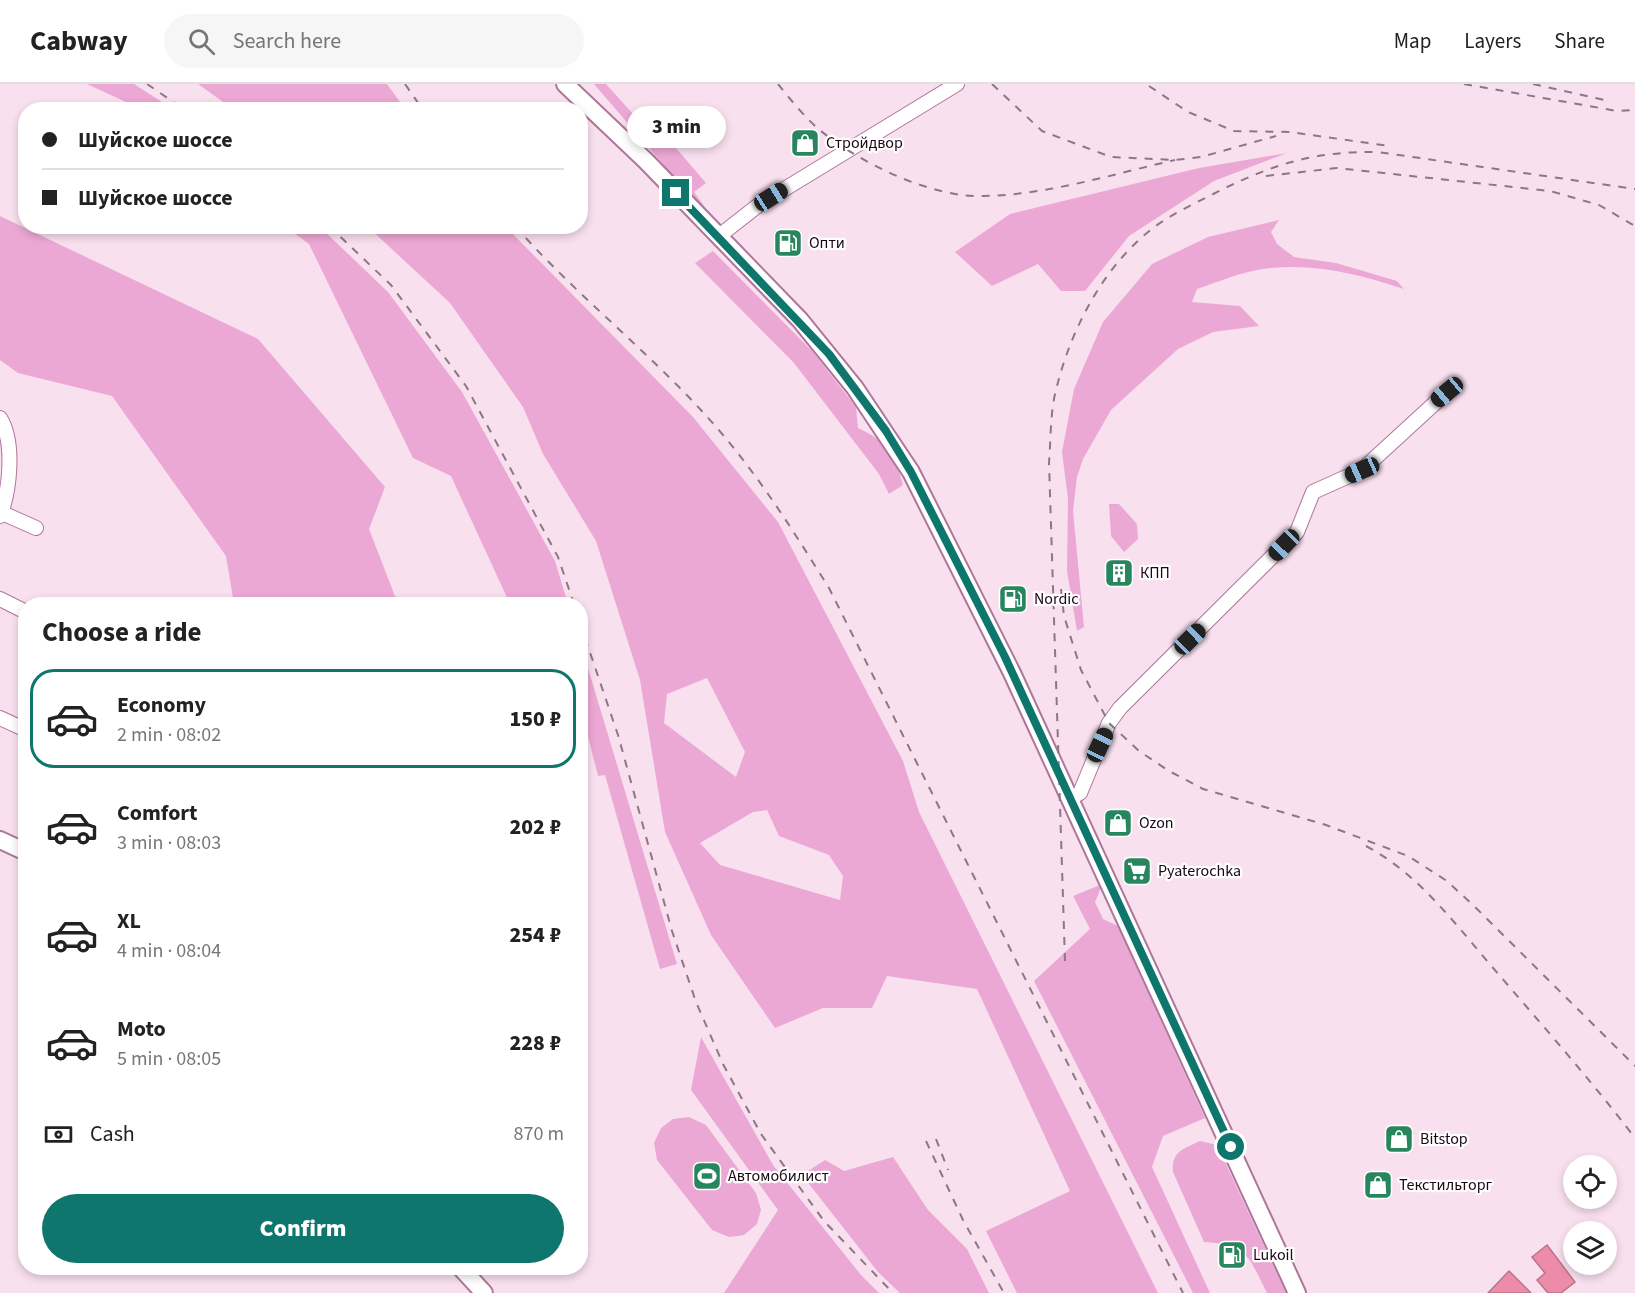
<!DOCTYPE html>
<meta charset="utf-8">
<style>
body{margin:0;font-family:"Source Sans 3",sans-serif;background:#f6f6f6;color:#222;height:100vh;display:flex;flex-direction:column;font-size:22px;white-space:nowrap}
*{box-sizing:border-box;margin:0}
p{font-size:20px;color:#767676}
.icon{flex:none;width:33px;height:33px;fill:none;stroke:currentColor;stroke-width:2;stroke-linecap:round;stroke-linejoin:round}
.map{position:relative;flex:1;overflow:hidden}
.side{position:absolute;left:18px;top:513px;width:570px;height:678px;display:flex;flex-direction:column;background:#fff;border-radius:24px;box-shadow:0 3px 9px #0003}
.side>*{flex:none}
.top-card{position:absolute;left:18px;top:18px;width:570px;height:132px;border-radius:24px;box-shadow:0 3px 9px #0003;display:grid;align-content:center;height:132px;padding:0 24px;background:#fff}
.controls{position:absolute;left:1563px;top:1071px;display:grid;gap:12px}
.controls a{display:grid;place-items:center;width:54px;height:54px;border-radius:50%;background:#fff;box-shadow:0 3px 9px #0003;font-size:30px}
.end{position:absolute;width:27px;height:27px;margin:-14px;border:8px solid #0f766e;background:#fff;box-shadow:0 0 0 3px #fff}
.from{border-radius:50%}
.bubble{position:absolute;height:42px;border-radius:21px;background:#fff;box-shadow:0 3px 9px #0003;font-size:20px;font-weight:800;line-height:42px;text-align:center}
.car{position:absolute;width:18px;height:36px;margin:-18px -9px;border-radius:8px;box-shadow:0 0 4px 2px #0007;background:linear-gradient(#222 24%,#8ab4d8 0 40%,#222 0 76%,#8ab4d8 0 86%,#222 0)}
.top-card b{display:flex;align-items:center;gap:21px;height:57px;font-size:22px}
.top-card b+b{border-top:2px solid #e0e0e0}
.top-card i{width:15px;height:15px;background:#222}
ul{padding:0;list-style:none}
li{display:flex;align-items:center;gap:18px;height:99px;margin:0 12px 9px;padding:0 12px;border:3px solid transparent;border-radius:24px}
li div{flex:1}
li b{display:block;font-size:22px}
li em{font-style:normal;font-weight:800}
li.active{border-color:#0f766e}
li>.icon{width:54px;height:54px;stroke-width:1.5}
h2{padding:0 24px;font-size:27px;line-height:72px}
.pay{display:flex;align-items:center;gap:15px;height:66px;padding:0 24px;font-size:22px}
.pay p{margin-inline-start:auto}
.primary-button{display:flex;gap:12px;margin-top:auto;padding:12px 24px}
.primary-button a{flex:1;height:69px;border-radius:36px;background:#0f766e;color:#fff;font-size:24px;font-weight:800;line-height:69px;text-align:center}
header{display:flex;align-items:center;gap:36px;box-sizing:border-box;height:84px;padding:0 30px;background:#fff;border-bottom:2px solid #e0e0e0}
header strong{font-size:28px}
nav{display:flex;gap:33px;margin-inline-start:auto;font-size:21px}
.search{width:420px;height:54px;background:#f6f6f6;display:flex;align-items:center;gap:15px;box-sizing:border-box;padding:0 21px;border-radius:33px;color:#767676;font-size:22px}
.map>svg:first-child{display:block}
.green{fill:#eca8d4;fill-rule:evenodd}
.building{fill:#ed8ca9;stroke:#b67588;stroke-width:1.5}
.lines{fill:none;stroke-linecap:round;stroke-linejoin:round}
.minor-casing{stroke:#ae769a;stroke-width:16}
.major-casing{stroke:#ae769a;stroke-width:20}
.minor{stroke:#fff;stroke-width:14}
.major{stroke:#fff;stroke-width:16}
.rail{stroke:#8d7685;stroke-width:2;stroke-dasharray:8 8;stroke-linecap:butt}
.route{stroke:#0f766e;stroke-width:8}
.labels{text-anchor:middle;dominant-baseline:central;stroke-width:4.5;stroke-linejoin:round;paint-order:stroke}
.poi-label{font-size:16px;fill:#1c0715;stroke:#fff;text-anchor:start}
</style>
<header>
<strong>Cabway</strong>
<div class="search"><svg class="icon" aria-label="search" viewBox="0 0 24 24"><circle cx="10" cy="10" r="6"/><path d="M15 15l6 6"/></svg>Search here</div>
<nav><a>Map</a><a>Layers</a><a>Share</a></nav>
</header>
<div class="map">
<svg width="1635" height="1209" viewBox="0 0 1635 1209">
<rect width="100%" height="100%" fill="#f9e0ef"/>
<path class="green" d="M87,0H134L173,25H141Z
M198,0H387L405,25H233Z
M594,0H606L651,50L658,43L706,99L694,108L709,129L704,128Z
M1287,69L1214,97L1129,152L1085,207H1061L1038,180L992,202L955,168L1010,130L1199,84Z
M0,132L258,255L385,403L369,445L398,520H234L226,472L112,312L18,289L0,276Z
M1279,136L1271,148L1277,160L1294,173L1336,179L1397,197L1404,205C1359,190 1311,178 1263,185C1241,188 1218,198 1197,205L1192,218L1240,222L1259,242L1213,248L1178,265L1111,326L1083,375L1077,393L1073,427L1084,543L1077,547L1067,487L1068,415L1062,368L1074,305L1103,238L1152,180L1208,153Z
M286,143H320L388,208L462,308L555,477L568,520H510L451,392L413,374L309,160Z
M368,143H506L693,333L778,438L903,677L919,728L1158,1209H1017L986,1147L1070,1107L977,905L887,892L872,924H823L775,944L711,851L665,748L640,596L596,457L543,370L523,323L450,219ZM707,594L745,668L736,693L664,639L667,610ZM767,726L779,752L829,771L843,792L840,816L720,781L700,759L753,728Z
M713,167L813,268L856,323L858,344C887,357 895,370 903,401L889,410L879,390L794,279L695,179Z
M1109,420H1119L1137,440L1138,455L1124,468L1111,452Z
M580,561H581L677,880L660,885L605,691L598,692L581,625Z
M1100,801L1101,804L1095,818L1103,835L1118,842L1205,1034L1163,1052L1152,1083L1210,1209H1193L1034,897L1090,845L1073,812Z
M701,953L773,1081L861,1191L879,1209H724L778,1126L691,1006Z
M689,1033L706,1041L756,1109L761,1126L757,1140L744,1151L729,1153L712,1146L657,1076L654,1059L661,1044L673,1035Z
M1200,1057L1217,1061L1286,1209H1267C1248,1172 1249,1161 1204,1158L1173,1088C1171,1067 1184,1065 1200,1057Z
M893,1073L928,1126L967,1165L989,1209H900L878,1188L802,1091L825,1076L844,1087Z"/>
<path class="building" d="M1547,1161L1575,1198L1561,1209H1548L1537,1196L1545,1189L1532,1173Z
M1509,1187L1531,1209H1488Z"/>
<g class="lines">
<g class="minor-casing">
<path id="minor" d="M719,152L760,120L957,0
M0,334C15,358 10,406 0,432
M0,428L36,444
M0,515L26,528
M0,634L26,646
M1071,714L1080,709L1109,639L1120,624L1297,448L1313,408L1362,386L1447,308"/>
</g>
<g class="major-casing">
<path id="major" d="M565,0L646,77L800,236L855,304L911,388L1012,589L1297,1209
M0,756L26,768
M461,1184L484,1209"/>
</g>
<use href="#minor" class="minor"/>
<use href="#major" class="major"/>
<path class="rail" d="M147,0L185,26
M405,0L423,26
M778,0C791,16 805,34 821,47C860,79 932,114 983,112C1048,111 1113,90 1175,76
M992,0L1042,47L1111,73L1175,76L1201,73L1276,52
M1464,0L1617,27L1635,26
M1533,0L1609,17
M1149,2L1188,28L1234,47L1290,48L1389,62
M1266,92L1337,84L1550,107L1599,121L1635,142
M329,142L391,201L466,302L558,473L574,520
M515,142C582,218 664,279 728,357C766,403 797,453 829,504L1183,1209
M1061,505L1064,532L1081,586L1109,639L1139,667L1169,687L1203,705L1326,741L1408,772L1447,797L1474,822L1635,982
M580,539L618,651L672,847L696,918L723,980L761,1050L824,1137L893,1209
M1366,762C1419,790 1455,840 1494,885C1542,941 1590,995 1635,1054
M1065,877L1049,379C1051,354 1050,326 1057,302C1072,243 1104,182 1153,144C1173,129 1198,118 1221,106C1276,79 1317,67 1378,68L1635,105
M936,1055L948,1086
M926,1057L963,1136L1004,1209"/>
</g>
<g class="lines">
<path class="route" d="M676,109L829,270L886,347L911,388L1005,573L1231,1063"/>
</g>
<defs>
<g id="shop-square" transform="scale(1.5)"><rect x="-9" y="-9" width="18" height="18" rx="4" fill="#28865e" stroke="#fff"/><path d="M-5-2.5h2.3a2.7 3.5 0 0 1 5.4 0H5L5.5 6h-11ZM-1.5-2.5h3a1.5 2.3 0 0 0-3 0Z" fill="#fff"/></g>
<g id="fuel-square" transform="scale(1.5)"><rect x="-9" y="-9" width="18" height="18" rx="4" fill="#28865e" stroke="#fff"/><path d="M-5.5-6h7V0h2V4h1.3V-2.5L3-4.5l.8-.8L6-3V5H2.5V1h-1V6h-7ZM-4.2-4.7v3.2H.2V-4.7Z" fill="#fff"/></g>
<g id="building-square" transform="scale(1.5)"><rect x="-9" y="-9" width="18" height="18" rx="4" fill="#28865e" stroke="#fff"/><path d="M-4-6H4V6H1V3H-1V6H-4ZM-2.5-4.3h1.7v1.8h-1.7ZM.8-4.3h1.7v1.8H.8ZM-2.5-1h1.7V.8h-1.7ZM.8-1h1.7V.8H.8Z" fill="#fff"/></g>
<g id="supermarket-square" transform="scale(1.5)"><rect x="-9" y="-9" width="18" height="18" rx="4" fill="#28865e" stroke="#fff"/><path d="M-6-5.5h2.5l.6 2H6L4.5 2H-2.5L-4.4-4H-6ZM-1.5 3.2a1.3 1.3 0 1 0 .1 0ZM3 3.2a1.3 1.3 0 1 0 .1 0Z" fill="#fff"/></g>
<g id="stadium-square" transform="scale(1.5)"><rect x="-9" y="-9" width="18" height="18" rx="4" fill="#28865e" stroke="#fff"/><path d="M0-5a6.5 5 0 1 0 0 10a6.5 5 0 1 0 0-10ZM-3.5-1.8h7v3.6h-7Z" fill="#fff"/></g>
</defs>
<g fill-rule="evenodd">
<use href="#shop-square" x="805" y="59"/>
<use href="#fuel-square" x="788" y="159"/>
<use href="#building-square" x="1119" y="489"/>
<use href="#fuel-square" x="1013" y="515"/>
<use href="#shop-square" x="1118" y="739"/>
<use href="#supermarket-square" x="1137" y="787"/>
<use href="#shop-square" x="1399" y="1055"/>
<use href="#stadium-square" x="707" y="1092"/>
<use href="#shop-square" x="1378" y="1101"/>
<use href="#fuel-square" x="1232" y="1171"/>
</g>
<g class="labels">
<g class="poi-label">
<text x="826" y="59">Стройдвор</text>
<text x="809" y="159">Опти</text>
<text x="1140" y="489">КПП</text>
<text x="1034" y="515">Nordic</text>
<text x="1139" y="739">Ozon</text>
<text x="1158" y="787">Pyaterochka</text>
<text x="1420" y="1055">Bitstop</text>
<text x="728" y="1092">Автомобилист</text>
<text x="1399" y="1101">Текстильторг</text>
<text x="1253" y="1171">Lukoil</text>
</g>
</g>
</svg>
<div class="controls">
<a><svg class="icon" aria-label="locate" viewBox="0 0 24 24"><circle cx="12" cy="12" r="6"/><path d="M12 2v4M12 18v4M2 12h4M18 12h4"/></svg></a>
<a><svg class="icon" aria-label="layers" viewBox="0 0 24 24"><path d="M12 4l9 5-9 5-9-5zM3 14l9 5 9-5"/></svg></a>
</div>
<i class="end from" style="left:1231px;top:1063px"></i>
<i class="end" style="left:676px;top:109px"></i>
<div class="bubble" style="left:627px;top:22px;width:99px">3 min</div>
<i class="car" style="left:771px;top:113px;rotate:58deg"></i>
<i class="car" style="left:1447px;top:308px;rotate:230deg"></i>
<i class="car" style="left:1362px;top:386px;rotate:246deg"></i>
<i class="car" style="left:1284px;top:461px;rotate:224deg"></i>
<i class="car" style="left:1190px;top:555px;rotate:46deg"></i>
<i class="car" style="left:1100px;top:661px;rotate:25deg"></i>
<div class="top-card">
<b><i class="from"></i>Шуйское шоссе</b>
<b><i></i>Шуйское шоссе</b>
</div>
<section class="side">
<h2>Choose a ride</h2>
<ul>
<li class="active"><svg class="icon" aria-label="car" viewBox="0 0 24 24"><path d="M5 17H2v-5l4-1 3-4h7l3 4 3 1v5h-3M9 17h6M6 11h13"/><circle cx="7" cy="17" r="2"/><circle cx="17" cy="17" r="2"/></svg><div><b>Economy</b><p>2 min · 08:02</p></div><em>150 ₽</em></li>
<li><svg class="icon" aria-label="car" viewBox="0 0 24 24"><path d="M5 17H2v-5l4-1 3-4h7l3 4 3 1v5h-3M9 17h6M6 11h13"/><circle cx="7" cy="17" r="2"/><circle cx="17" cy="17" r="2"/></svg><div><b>Comfort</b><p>3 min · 08:03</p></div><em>202 ₽</em></li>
<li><svg class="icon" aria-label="car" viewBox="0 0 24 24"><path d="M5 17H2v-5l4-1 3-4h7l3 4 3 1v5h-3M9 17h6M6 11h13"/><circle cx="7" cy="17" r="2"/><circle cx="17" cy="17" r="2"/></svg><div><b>XL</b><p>4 min · 08:04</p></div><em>254 ₽</em></li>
<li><svg class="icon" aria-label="car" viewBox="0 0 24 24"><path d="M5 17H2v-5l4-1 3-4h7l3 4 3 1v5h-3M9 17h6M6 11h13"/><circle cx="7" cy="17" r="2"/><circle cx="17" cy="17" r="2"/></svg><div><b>Moto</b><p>5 min · 08:05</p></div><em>228 ₽</em></li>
</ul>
<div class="pay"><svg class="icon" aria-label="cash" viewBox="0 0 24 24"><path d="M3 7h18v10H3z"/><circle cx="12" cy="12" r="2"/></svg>Cash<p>870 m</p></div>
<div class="primary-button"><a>Confirm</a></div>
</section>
</div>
